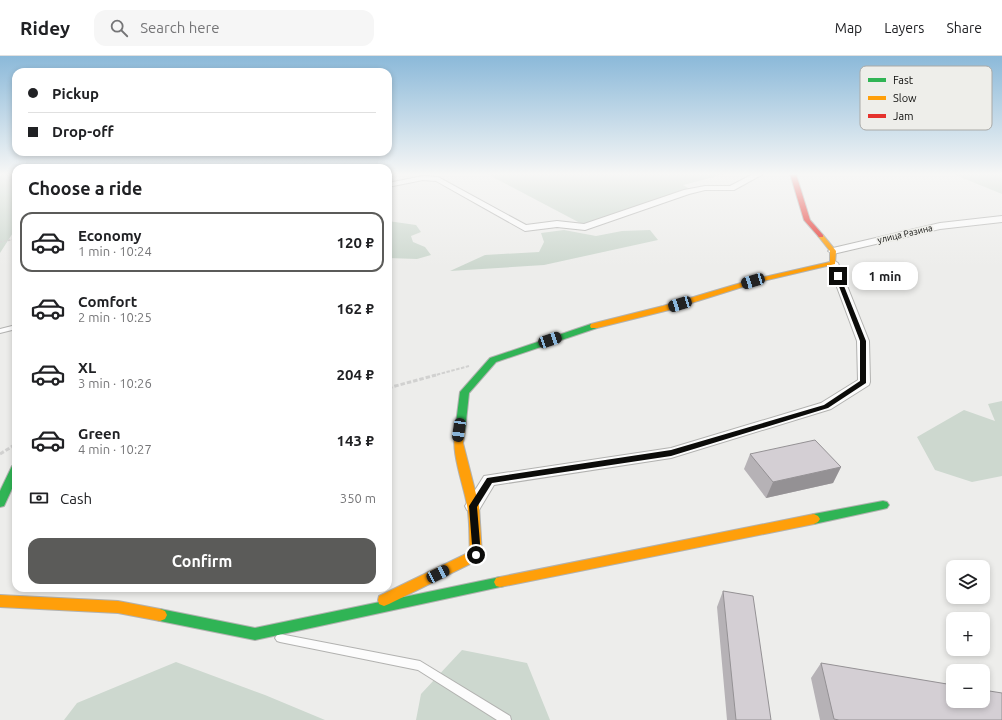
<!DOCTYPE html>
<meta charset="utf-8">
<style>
body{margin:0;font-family:Ubuntu,sans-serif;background:#f6f6f6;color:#202124;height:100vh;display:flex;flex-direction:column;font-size:15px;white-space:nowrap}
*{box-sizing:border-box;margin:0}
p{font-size:13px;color:#757577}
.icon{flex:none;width:22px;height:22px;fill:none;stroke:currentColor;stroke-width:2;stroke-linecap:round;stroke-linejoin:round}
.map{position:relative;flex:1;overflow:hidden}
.side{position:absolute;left:12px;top:108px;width:380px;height:428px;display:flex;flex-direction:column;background:#fff;border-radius:12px;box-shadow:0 2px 6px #0003}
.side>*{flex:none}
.banner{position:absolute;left:12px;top:12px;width:380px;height:88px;border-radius:12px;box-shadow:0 2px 6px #0003;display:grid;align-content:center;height:88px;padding:0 16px;background:#fff}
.fabs{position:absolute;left:946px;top:504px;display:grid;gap:8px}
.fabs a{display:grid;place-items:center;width:44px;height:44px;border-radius:8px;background:#fff;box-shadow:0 2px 6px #0003;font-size:20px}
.end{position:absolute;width:18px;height:18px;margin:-9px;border:5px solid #0c0c0a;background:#fff;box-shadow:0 0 0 2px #fff}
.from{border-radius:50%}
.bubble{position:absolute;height:28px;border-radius:12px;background:#fff;box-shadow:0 2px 6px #0003;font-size:13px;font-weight:700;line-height:28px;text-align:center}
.car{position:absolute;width:12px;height:24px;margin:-12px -6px;border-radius:5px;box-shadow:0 0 3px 1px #0007;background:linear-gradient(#222 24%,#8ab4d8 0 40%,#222 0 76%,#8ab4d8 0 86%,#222 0)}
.banner b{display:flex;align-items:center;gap:14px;height:38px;font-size:15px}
.banner b+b{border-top:1px solid #e0e0e0}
.banner i{width:10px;height:10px;background:#202124}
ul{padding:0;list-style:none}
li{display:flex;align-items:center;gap:12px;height:60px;margin:0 8px 6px;padding:0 8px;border:2px solid transparent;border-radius:12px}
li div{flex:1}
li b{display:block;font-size:15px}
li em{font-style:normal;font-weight:700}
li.on{border-color:#5b5b59}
li>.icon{width:36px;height:36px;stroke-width:1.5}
h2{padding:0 16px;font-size:18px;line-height:48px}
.pay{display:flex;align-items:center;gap:10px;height:44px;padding:0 16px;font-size:15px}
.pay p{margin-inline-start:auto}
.primary-button{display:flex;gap:8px;margin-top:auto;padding:8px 16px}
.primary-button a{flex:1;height:46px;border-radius:12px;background:#5b5b59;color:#fff;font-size:16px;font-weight:700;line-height:46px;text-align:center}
header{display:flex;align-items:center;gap:24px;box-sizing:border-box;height:56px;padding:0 20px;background:#fff;border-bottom:1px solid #e0e0e0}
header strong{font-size:19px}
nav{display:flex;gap:22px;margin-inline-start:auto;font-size:14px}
.search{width:280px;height:36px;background:#f6f6f6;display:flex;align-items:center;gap:10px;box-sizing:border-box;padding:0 14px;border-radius:12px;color:#757577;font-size:15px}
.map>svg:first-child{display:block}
.green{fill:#cdd8cf}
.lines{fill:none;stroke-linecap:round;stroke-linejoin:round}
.lane-casing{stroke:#b2b2b0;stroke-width:2}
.street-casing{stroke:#b2b2b0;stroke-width:2}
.fast-casing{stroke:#b2b2b0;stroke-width:2}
.slow-casing{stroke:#b2b2b0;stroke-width:2}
.jam-casing{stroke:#b2b2b0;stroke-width:2}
.path-far2{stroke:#d1d1d0;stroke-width:1.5;stroke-dasharray:2.5 1.5;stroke-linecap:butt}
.path-far1{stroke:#d1d1d0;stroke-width:2;stroke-dasharray:3.5 1.5;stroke-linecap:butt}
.path{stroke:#d1d1d0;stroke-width:3;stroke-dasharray:4.5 2;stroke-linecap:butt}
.lane{fill:#fcfcfc;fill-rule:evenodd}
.street{fill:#fcfcfc;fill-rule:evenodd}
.fast{fill:#30b455;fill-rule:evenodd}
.slow{fill:#ff9f0a;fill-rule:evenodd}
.jam{fill:#e5322d;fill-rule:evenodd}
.wall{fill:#b6b2b6}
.shaded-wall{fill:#949194}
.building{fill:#d4cfd4;stroke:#949194}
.route{fill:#0c0c0a}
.labels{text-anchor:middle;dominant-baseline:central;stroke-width:3.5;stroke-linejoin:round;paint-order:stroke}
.far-street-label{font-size:9px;fill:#0c0c0a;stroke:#eeeeea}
.key{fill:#eeeeea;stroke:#aaaaa7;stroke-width:1}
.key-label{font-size:11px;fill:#0c0c0a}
</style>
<header>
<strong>Ridey</strong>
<div class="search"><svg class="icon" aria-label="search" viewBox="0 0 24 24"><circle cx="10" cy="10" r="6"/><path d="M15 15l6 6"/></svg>Search here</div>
<nav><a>Map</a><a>Layers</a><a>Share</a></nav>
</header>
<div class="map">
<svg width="1002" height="664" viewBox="0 0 1002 664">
<rect width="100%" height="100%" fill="#ededeb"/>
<path class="green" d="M0,118H16V172L0,197Z
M487,118H725L683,129L690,133L582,168Z
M953,118H1002V138Z
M388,165L416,169L421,176L411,180L413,186L425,191L431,199L417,203L388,202Z
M564,174L596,180L622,175L650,174L658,184L544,209L450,215L485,199L539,196L544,186L541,177Z
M1002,345V420L972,426L935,414L917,381L964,354L995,365L988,348Z
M462,594L527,607L550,664H416L421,638Z
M176,606L265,639L325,664H64L77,647Z"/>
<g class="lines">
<g class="lane-casing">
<path id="lane" d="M16,269V273L0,277V273Z
M280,578L420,605L510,660L511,664H497L418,614L280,586L277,585L275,582L277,579Z"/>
</g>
<g class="street-casing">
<path id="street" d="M753,118H763L734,134H705L689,138L585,174L557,171L525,175L436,125L423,124L388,131V127L423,120L438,121L526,169L557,165L584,168L684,134L705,130H730Z
M1002,160V166L940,173L833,198L828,195L833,192L940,167Z
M833,204L838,207L869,285L870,326L869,329L831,353L671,402L494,429L479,454L473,456L467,454L465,450L484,420L671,392L821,347L858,324L857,285L828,207Z"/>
</g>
<g class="fast-casing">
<path id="fast" d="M591,268H597L598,270L597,272L496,306L469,337L465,375L463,377H457L455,375L460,336L490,302Z
M16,409V424L4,450L0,451V435L12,410Z
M883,445L887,446L889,449L887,452L883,453L814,468L810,466L808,463L810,460L814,458Z
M500,521L504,522L506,526L504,530L500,531L255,584L160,565L155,563L153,559L155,555L160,553L255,572Z"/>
</g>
<g class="slow-casing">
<path id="slow" d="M819,179H823L836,195L835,208L755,227L669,254L597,272H591L590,270L591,268L663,250L751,224L830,206V195L818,180Z
M460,372L463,373L465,375L463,387L479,450L482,499L480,503L389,548L384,550L379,548L378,544L379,540L470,496C469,481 470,464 467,449C464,430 448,389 457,373Z
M814,458L818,460L820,463L818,466L814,468L500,531L496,530L494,526L496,522L500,521Z
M0,539L118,545L160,553L165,555L167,559L165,563L160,565L118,557L0,551Z"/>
</g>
<g class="jam-casing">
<path id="jam" d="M790,118H796L810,164L823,179V181H819L804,164Z"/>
</g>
<path class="path-far2" d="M0,186L16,183"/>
<path class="path-far1" d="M432,320L469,310"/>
<path class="path" d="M388,332L436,319
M0,398L16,388"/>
<use href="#lane" class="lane"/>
<use href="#street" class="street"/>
<use href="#fast" class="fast"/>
<use href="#slow" class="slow"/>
<use href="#jam" class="jam"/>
</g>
<path class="wall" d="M750,398L841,411L833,427L766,442L744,413Z
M723,535L771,664H727L717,551Z
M821,607L1002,664H820L811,622Z"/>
<path class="shaded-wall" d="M841,411L833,427L766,442L773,426Z"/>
<path class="building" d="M815,384L841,411L773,426L750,398Z
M723,535L753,540L771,664H736Z
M821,607L953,629V645H983V634L1002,637V664H839L834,663Z"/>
<linearGradient id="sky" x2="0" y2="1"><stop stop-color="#8bb9d9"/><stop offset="0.56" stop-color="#f7f7f6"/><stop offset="1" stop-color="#f7f7f6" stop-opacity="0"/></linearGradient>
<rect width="1002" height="211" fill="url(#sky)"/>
<path class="route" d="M838,219L840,220L866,285V327L828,352L671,400L492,427L477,451L481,499L479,502H473L469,450L487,422L671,394L824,349L860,325V285L835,220Z"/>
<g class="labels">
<g class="far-street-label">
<text transform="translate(905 178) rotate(-13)">улица Разина</text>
</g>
</g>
<rect x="860" y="10" width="132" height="64" rx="6" class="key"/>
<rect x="868" y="22" width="18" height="4" fill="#30b455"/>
<rect x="868" y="40" width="18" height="4" fill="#ff9f0a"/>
<rect x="868" y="58" width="18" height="4" fill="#e5322d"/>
<g class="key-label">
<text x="893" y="28">Fast</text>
<text x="893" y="46">Slow</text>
<text x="893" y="64">Jam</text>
</g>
</svg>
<div class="fabs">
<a><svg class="icon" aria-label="layers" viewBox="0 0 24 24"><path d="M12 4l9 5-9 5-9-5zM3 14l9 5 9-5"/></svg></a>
<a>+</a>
<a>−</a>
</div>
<i class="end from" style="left:476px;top:499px"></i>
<i class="end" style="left:838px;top:220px"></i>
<div class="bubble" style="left:852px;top:206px;width:66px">1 min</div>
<i class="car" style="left:753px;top:225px;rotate:253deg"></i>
<i class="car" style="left:680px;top:248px;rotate:253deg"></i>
<i class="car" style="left:550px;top:284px;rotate:71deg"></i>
<i class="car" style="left:459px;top:374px;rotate:188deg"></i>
<i class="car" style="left:438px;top:518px;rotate:64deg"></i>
<div class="banner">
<b><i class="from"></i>Pickup</b>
<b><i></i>Drop-off</b>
</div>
<section class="side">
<h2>Choose a ride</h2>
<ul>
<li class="on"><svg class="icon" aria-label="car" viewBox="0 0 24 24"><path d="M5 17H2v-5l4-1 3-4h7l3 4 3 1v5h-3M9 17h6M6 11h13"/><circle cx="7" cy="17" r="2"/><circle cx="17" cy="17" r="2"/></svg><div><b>Economy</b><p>1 min · 10:24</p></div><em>120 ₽</em></li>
<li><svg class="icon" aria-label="car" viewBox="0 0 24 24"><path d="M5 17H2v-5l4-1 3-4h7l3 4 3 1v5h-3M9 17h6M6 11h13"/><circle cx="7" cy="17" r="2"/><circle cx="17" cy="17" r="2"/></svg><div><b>Comfort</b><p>2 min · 10:25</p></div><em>162 ₽</em></li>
<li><svg class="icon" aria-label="car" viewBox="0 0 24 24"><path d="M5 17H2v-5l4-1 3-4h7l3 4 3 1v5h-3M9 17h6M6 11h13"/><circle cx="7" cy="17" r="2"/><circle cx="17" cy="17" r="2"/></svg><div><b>XL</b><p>3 min · 10:26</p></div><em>204 ₽</em></li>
<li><svg class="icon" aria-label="car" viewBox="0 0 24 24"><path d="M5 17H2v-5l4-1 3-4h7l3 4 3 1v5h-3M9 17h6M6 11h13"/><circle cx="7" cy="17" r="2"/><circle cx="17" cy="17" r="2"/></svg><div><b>Green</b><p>4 min · 10:27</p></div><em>143 ₽</em></li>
</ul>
<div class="pay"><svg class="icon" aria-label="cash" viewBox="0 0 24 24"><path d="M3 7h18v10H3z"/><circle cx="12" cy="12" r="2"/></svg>Cash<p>350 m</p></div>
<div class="primary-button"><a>Confirm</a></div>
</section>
</div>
